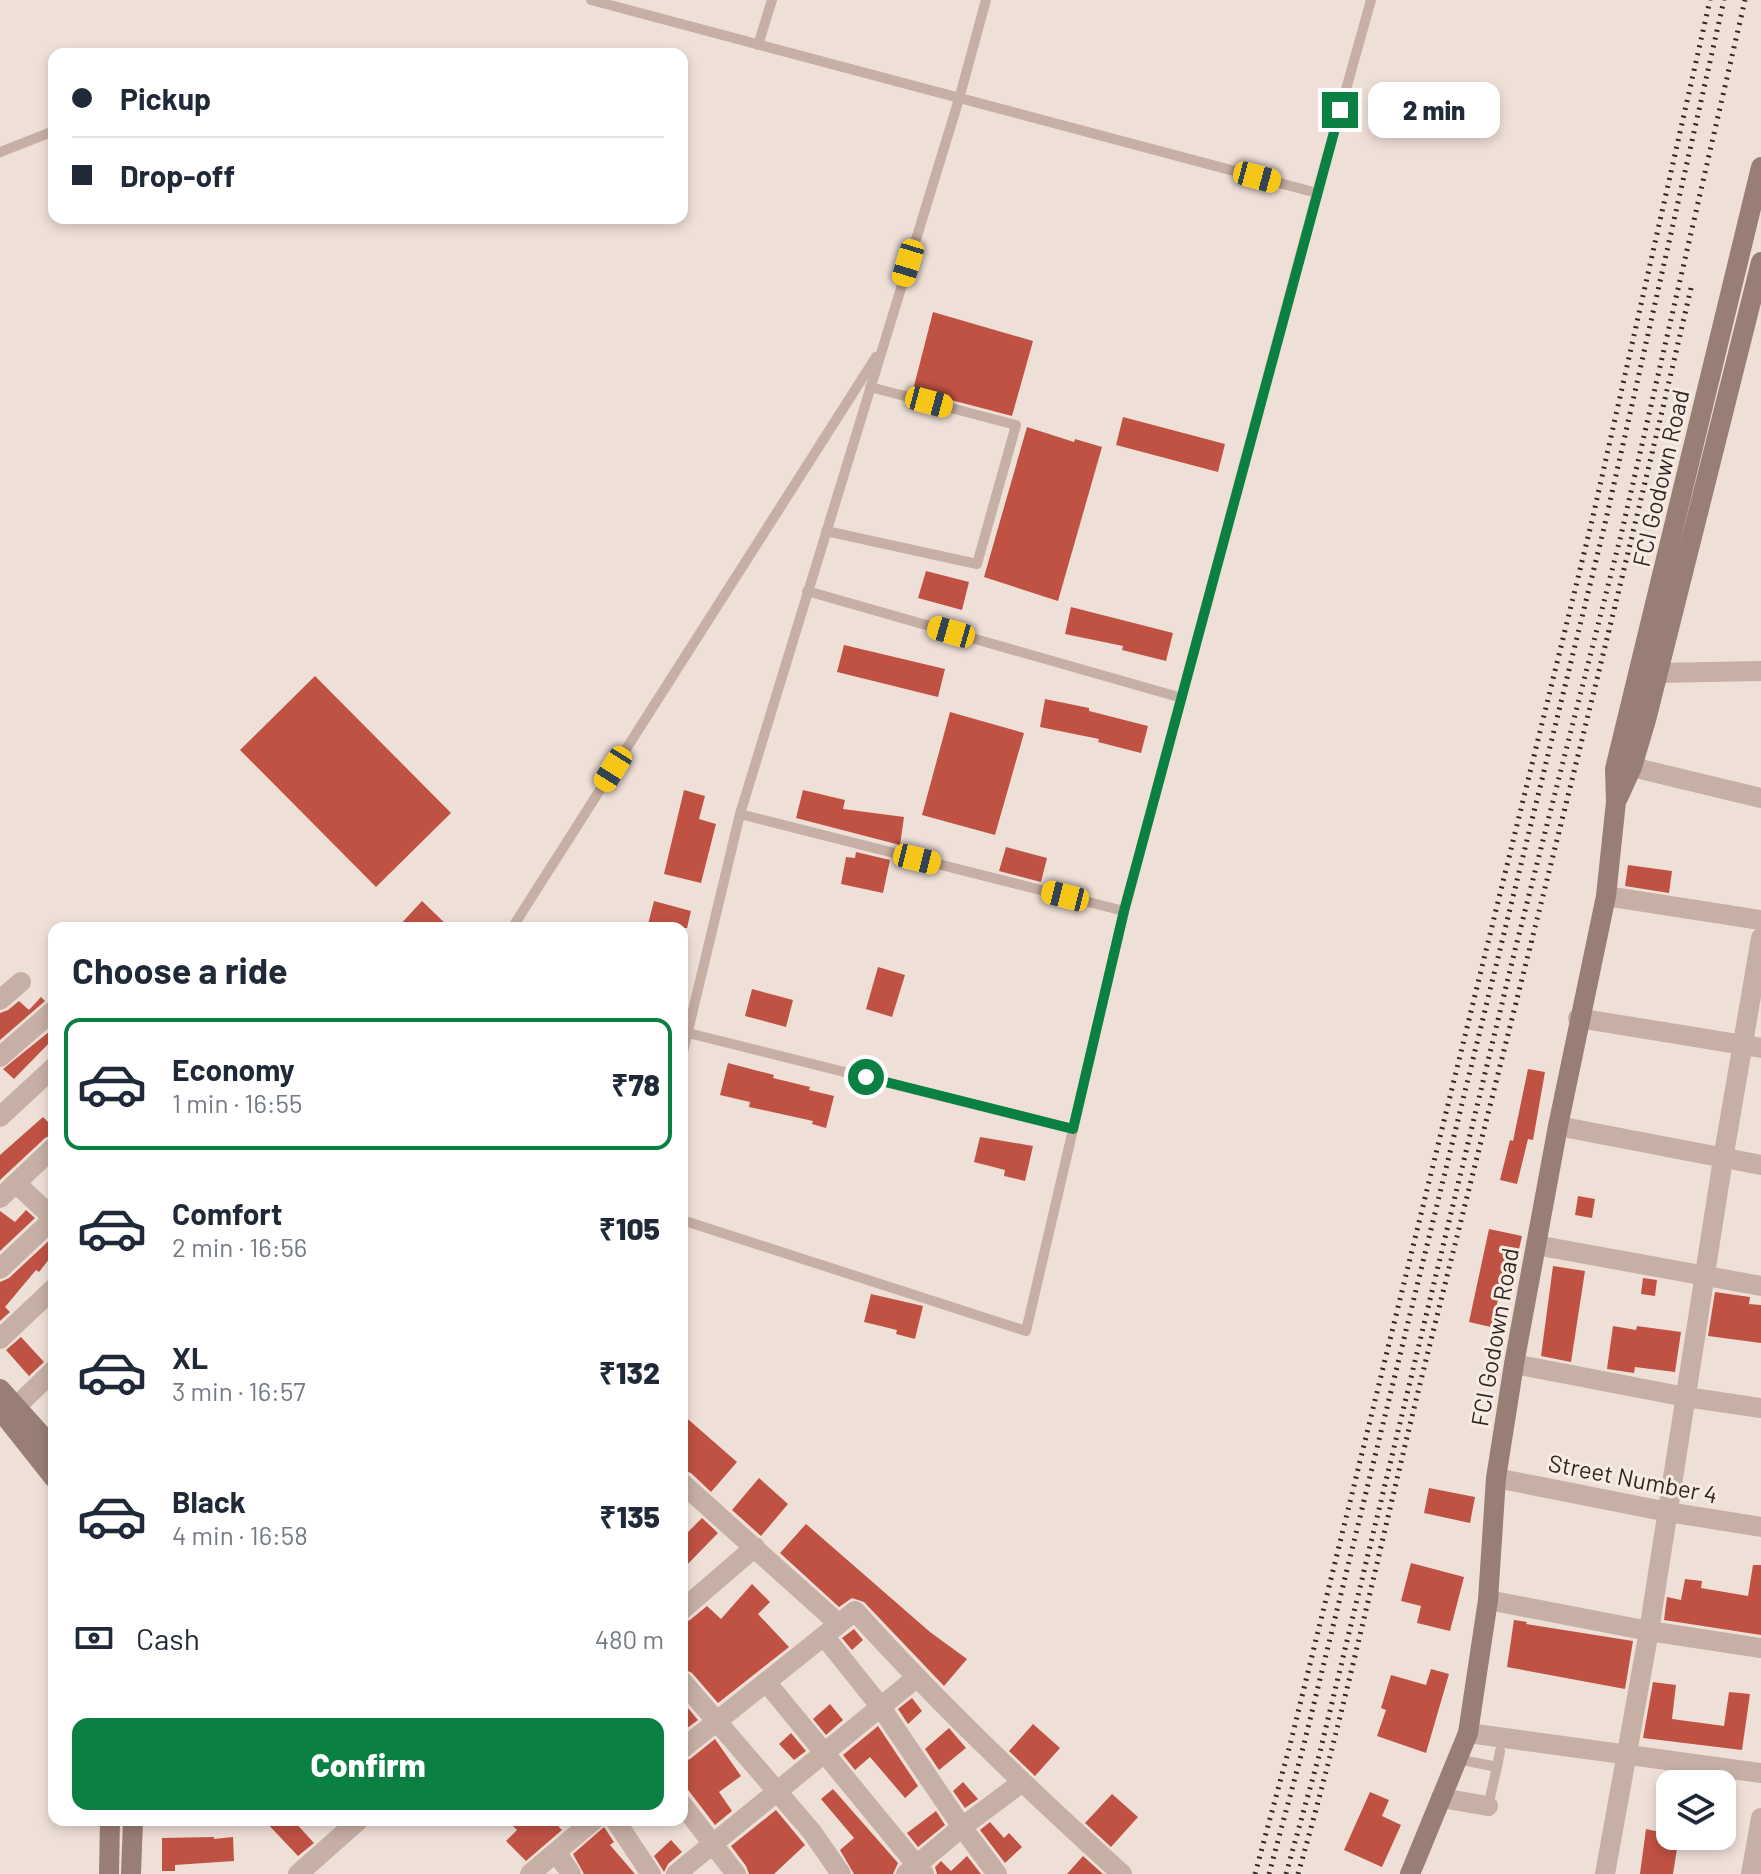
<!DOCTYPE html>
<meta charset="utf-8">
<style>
body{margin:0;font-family:Barlow,sans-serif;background:#f2f2f3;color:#1f2937;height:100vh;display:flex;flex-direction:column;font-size:30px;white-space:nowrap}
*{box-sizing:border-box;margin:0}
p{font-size:26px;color:#747a83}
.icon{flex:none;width:44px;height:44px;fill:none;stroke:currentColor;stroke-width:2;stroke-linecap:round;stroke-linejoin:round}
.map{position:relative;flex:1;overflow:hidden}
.drawer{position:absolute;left:48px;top:922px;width:640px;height:904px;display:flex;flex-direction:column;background:#fff;border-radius:16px;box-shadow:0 4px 12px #0003}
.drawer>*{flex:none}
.top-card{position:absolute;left:48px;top:48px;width:640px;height:176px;border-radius:16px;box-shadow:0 4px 12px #0003;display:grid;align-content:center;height:176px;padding:0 24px;background:#fff}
.controls{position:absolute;left:1656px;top:1770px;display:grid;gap:16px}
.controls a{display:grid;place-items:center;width:80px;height:80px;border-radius:16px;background:#fff;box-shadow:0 4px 12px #0003;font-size:40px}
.end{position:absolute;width:36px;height:36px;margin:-18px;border:10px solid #0b8043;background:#fff;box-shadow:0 0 0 4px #fff}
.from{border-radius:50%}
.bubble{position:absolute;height:56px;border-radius:16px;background:#fff;box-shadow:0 4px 12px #0003;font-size:26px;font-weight:800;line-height:56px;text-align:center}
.car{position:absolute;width:24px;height:48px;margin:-24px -12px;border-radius:10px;box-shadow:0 0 6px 2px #0007;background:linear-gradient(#f5c518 24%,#345 0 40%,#f5c518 0 76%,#345 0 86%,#f5c518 0)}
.top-card b{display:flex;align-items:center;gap:28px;height:76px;font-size:30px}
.top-card b+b{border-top:2px solid #e0e1e3}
.top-card i{width:20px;height:20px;background:#1f2937}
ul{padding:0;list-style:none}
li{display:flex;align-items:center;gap:24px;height:132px;margin:0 16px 12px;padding:0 8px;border:4px solid transparent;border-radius:16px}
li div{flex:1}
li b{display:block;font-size:30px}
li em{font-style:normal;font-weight:800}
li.on{border-color:#0b8043}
li>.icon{width:72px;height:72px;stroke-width:1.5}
h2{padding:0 24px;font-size:36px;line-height:96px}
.pay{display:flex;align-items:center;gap:20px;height:88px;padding:0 24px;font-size:30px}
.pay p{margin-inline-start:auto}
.action{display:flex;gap:16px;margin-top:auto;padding:16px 24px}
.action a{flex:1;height:92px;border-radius:16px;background:#0b8043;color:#fff;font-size:32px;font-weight:800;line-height:92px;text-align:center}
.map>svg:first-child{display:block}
.building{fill:#c05244}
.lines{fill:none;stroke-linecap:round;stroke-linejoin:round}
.lane{stroke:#c6afa4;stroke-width:10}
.street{stroke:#c6afa4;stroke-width:20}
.secondary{stroke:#997e75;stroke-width:20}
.rail{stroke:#322725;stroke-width:5;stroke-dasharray:2 6;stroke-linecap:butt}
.route{stroke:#0b8043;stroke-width:10}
.labels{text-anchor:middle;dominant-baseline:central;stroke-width:6;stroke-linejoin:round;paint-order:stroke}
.street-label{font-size:24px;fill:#322725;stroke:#f7ebe2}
</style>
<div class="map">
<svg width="1761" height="1874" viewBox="0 0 1761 1874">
<rect width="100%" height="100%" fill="#efe0d7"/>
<path class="building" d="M933,312L1033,341L1012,416L913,390Z
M1123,417L1225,444L1218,472L1116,445Z
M1027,427L1074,442L1075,439L1102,447L1058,601L984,577Z
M926,571L969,582L962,610L918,598Z
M1071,607L1173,633L1166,661L1122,650L1123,646L1065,634Z
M844,645L945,669L938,697L837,672Z
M315,676L451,813L376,887L240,750Z
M1045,699L1089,708V711L1148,726L1141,753L1098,742L1099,739L1040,727Z
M950,712L1024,733L995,835L922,815Z
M684,790L705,796L699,819L716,824L701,883L664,874Z
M803,790L845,800L843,809L904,817L900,845L796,818Z
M1006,847L1047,858L1041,882L999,871Z
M856,852L890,860L883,893L841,884L846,857L855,858Z
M1628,865L1672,871L1669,893L1625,886Z
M422,901L450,928H397Z
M654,901L691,911L687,928H647Z
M878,967L905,975L892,1017L866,1009Z
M752,989L793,1000L786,1027L745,1016Z
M41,997L45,1001L0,1040V1013L8,1010L19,1001L29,1010Z
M50,1031L54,1038L14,1079L3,1069Z
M728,1063L774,1075L773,1078L810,1087L809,1090L834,1096L826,1128L812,1124L813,1121L749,1107L750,1102L720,1095Z
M1528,1069L1545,1072L1533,1140L1528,1139L1517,1184L1500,1180L1510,1140L1513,1141Z
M43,1117L54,1128V1134L45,1138L0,1180V1155Z
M980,1137L1033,1146L1025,1181L1004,1176L1005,1170L974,1162Z
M1578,1196L1595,1199L1592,1218L1575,1215Z
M26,1210L35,1218L0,1251V1211L15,1222Z
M1489,1229L1522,1236L1514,1271L1506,1269L1491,1327L1469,1322Z
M54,1236V1253L39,1272L36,1270L5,1307L10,1312L0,1321V1282L9,1278Z
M1553,1266L1585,1271L1571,1362L1541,1356Z
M1643,1278L1657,1280L1655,1296L1641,1294Z
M1715,1292L1750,1297L1749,1304L1761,1305V1343L1708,1336Z
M871,1294L923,1306L915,1339L896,1334L897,1330L864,1322Z
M1613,1326L1636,1330L1637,1326L1681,1332L1675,1372L1635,1367L1634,1373L1607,1369Z
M21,1337L44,1362L29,1376L6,1350Z
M682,1414L737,1462L711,1492L691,1473L682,1470Z
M759,1478L788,1504L761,1536L732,1510Z
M1429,1488L1475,1497L1470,1523L1424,1513Z
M702,1518L718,1533L682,1570V1538Z
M806,1524L930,1632L967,1659L944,1686L864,1602L852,1598L839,1607L780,1553Z
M1411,1563L1464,1577L1450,1631L1417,1623L1421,1606L1401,1601Z
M1753,1565H1761V1635L1664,1620L1667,1597L1681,1600L1685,1579L1702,1581L1701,1588L1748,1596Z
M752,1584L770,1602L758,1614L789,1647L718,1703L692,1673L682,1668V1623L690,1620L707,1606L721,1619Z
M1514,1620L1527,1622L1526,1624L1633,1641L1625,1689L1507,1667Z
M854,1629L863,1640L852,1650L842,1638Z
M1431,1669L1449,1674L1426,1753L1377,1736L1386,1710L1381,1708L1391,1675L1426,1685Z
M1653,1682L1676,1685L1672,1719L1724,1726L1729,1692L1750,1694L1742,1750L1643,1738Z
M912,1698L922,1711L908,1724L898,1709Z
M682,1701L698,1720L682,1732Z
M830,1704L843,1720L826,1735L813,1719Z
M1033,1724L1060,1748L1035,1776L1009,1751Z
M878,1726L918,1786L905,1798L870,1757L855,1770L843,1755Z
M949,1728L966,1748L939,1770L925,1749Z
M791,1733L806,1751L794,1760L779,1744Z
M715,1739L741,1776L719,1792L732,1811L715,1825L682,1782V1762L690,1759Z
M963,1782L978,1799L965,1808L953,1791Z
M833,1789L898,1863L893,1874H854L840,1850L854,1838L821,1799Z
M1370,1792L1389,1800L1382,1816L1401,1825L1382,1867L1344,1850Z
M1112,1794L1138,1817L1111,1847L1085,1823Z
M776,1810L805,1845L774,1874H749L746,1866L731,1846Z
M936,1811L945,1825L918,1847L907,1833Z
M264,1820H293L314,1843L298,1856Z
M507,1820H552L562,1830L526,1861L506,1841L517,1830Z
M990,1822L1004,1838L1009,1833L1022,1847L1005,1863L980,1830Z
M604,1827L614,1842L610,1845L635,1874H584L573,1854Z
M1646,1829L1679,1836L1673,1874H1640Z
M214,1837V1839L233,1837L234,1861L175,1865V1871H162V1838Z
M671,1840L682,1852L668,1864L664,1872L654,1856Z
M967,1856L981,1874H937L935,1867L941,1861L951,1871Z
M1083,1856L1103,1874H1067Z"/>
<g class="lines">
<path class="lane" d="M591,0L1317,193
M758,45L772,0
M0,152L54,131
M826,531L977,564L1016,425L870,387
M807,591L1182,698
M740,814L1124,911
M512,928L876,357
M688,1033L1073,1129
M682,1056L740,814L959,99L986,0
M682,1220L1026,1331L1124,911L1317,193L1371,0
M1457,1759L1497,1767L1500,1751
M1488,1806L1497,1767"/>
<path class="street" d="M1658,673L1761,671
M1632,767L1761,798
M1606,896L1761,920
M0,1000L21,982
M1578,1018L1761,1048
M0,1057L54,1010
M0,1117L54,1067
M1558,1126L1761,1165
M16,1183L54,1219
M0,1198L54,1147
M1536,1245L1761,1286
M0,1269L54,1218
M0,1339L54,1288
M1514,1364L1686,1397L1761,1408
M17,1406L54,1370
M1496,1478L1668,1512L1761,1527
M682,1483L839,1624
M1488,1600L1649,1631L1761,1648
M682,1610L755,1547
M824,1636L880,1706L962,1827L997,1874
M682,1681L812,1832L841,1874
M767,1683L924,1874
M1468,1733L1761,1773
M682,1749L855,1611C939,1704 1029,1790 1122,1874
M1441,1798L1488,1806
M682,1804L736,1874
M615,1820L651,1874
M556,1852L571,1874
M298,1874L359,1820
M530,1874L594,1820
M676,1874L916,1678
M906,1874L962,1827L1021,1783
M1605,1874L1649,1631L1723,1159L1761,938
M1751,1874L1761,1818"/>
<path class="secondary" d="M1618,798L1632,767L1646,720L1761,262
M0,1389L54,1449
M0,1410L54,1478
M109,1874L110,1820
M131,1874L133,1820
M1410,1874L1468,1733L1488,1600L1496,1478L1514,1364L1558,1126L1606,896L1616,802L1615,769L1761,167"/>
<path class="rail" d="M1255,1874L1290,1745L1591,525L1710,0
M1269,1874L1303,1748L1604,528L1724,0
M1286,1874L1319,1756L1515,950L1621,535L1745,0
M1298,1874C1345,1711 1380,1545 1421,1380C1512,1016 1606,654 1691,288"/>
</g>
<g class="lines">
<path class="route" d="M866,1077L1073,1129L1124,911L1340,110"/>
</g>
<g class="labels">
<g class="street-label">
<text transform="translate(1660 478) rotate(-77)">FCI Godown Road</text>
<text transform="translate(1494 1337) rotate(-80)">FCI Godown Road</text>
<text transform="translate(1633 1478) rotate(11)">Street Number 4</text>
</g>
</g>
</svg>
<div class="controls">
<a><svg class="icon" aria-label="layers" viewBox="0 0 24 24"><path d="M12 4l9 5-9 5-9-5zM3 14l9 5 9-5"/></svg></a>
</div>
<i class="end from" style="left:866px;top:1077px"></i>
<i class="end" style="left:1340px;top:110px"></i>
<div class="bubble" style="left:1368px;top:82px;width:132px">2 min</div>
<i class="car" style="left:1257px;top:177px;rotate:105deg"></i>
<i class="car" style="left:908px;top:263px;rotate:197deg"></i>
<i class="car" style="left:929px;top:402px;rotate:105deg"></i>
<i class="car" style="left:951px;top:632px;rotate:286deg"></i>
<i class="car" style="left:613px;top:769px;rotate:212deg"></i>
<i class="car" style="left:917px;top:859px;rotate:104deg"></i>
<i class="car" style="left:1065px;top:896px;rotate:284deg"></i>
<div class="top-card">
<b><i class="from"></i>Pickup</b>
<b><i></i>Drop-off</b>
</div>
<section class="drawer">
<h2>Choose a ride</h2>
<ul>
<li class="on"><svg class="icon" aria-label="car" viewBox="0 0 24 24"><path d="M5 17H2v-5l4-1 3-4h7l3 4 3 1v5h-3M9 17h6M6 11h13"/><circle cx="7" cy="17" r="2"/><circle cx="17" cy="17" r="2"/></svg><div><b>Economy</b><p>1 min · 16:55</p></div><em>₹78</em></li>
<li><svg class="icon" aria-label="car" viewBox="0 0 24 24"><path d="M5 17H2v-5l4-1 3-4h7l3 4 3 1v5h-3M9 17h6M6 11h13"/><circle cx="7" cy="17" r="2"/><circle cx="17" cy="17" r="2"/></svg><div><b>Comfort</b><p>2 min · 16:56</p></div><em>₹105</em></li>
<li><svg class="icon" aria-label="car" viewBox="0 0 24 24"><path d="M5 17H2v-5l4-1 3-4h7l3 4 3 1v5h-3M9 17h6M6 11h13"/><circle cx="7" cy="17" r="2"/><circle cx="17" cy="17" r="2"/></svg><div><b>XL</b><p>3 min · 16:57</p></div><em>₹132</em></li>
<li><svg class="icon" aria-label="car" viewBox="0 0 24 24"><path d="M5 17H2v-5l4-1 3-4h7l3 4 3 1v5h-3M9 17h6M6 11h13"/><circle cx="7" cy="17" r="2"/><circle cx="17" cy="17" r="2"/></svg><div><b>Black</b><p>4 min · 16:58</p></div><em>₹135</em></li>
</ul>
<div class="pay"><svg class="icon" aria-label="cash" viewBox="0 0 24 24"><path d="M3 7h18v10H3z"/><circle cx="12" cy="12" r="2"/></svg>Cash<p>480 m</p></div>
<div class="action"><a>Confirm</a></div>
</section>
</div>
